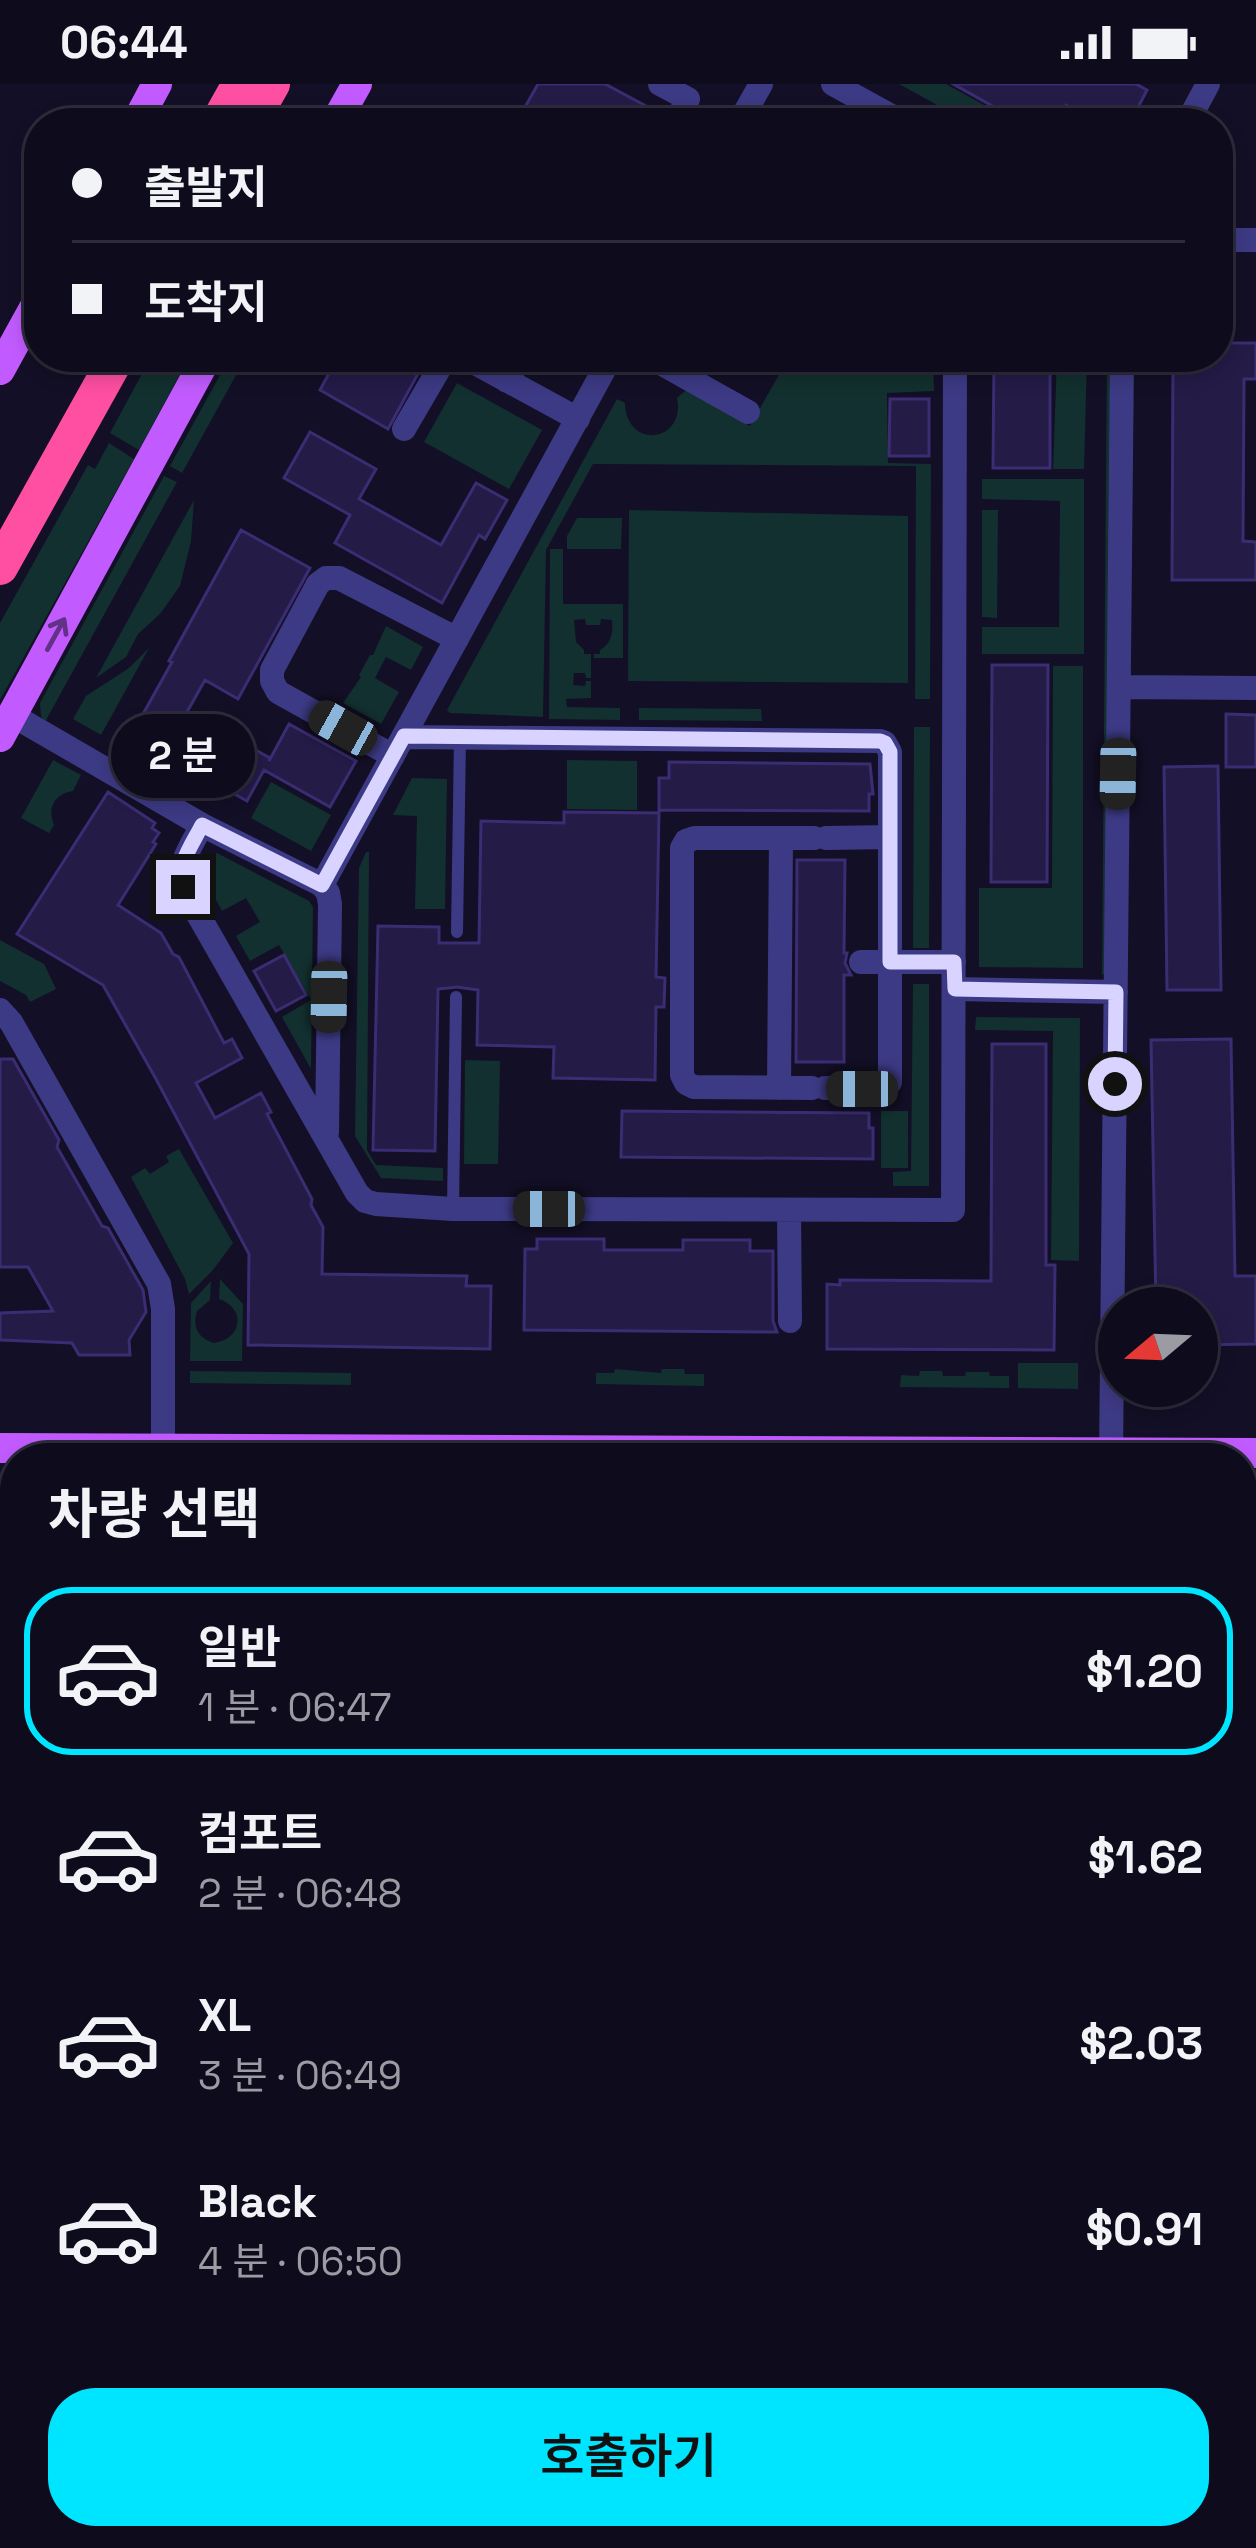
<!DOCTYPE html>
<html lang="ko">
<meta charset="utf-8">
<style>
body{margin:0;font-family:"Space Grotesk","Noto Sans KR",sans-serif;background:#1c1929;color:#f1f3f6;height:100vh;display:flex;flex-direction:column;font-size:45px;white-space:nowrap}
*{box-sizing:border-box;margin:0}
p{font-size:39px;color:#9b9ba3}
.icon{flex:none;width:66px;height:66px;fill:none;stroke:currentColor;stroke-width:2;stroke-linecap:round;stroke-linejoin:round}
.map{position:relative;flex:1;overflow:hidden}
.details{position:absolute;left:0px;top:1359px;width:1257px;height:1107px;display:flex;flex-direction:column;background:#0e0b1c;border-radius:48px 48px 0 0;box-shadow:0 6px 18px #0003,0 0 0 3px #2e2b3b}
.details>*{flex:none}
.top-card{position:absolute;left:24px;top:24px;width:1209px;height:264px;border-radius:48px;box-shadow:0 6px 18px #0003,0 0 0 3px #2e2b3b;display:grid;align-content:center;height:264px;padding:0 48px;background:#0e0b1c}
.needle{width:78px;rotate:251deg}
.controls{position:absolute;left:1098px;top:1203px;display:grid;gap:24px}
.controls a{display:grid;place-items:center;width:120px;height:120px;border-radius:50%;background:#0e0b1c;box-shadow:0 6px 18px #0003,0 0 0 3px #2e2b3b;font-size:60px}
.end{position:absolute;width:54px;height:54px;margin:-27px;border:15px solid #d9d4ff;background:#111;box-shadow:0 0 0 6px #111}
.from{border-radius:50%}
.bubble{position:absolute;height:84px;border-radius:42px;background:#0e0b1c;box-shadow:0 6px 18px #0003,0 0 0 3px #2e2b3b;font-size:39px;font-weight:600;line-height:84px;text-align:center}
.car{position:absolute;width:36px;height:72px;margin:-36px -18px;border-radius:15px;box-shadow:0 0 9px 3px #0007;background:linear-gradient(#222 24%,#8ab4d8 0 40%,#222 0 76%,#8ab4d8 0 86%,#222 0)}
.top-card b{display:flex;align-items:center;gap:42px;height:114px;font-size:45px}
.top-card b+b{border-top:3px solid #2e2b3b}
.top-card i{width:30px;height:30px;background:#f1f3f6}
ul{padding:0;list-style:none}
li{display:flex;align-items:center;gap:36px;height:168px;margin:0 24px 18px;padding:0 24px;border:6px solid transparent;border-radius:48px}
li div{flex:1}
li b{display:block;font-size:45px}
li em{font-style:normal;font-weight:600}
li.selected{border-color:#00e5ff}
li>.icon{width:108px;height:108px;stroke-width:1.5}
h2{padding:0 48px;font-size:54px;line-height:144px}
.button{display:flex;gap:24px;margin-top:auto;padding:24px 48px}
.button a{flex:1;height:138px;border-radius:48px;background:#00e5ff;color:#111;font-size:48px;font-weight:600;line-height:138px;text-align:center}
.status{display:flex;justify-content:space-between;align-items:center;height:84px;padding:0 60px;background:#0e0b1c;direction:ltr}
.status svg{height:33px;fill:currentColor}
.map>svg:first-child{display:block}
.green{fill:#12302f}
.building{fill:#241b47;stroke:#3b2d73;stroke-width:3}
.lines{fill:none;stroke-linecap:round;stroke-linejoin:round}
.lane{stroke:#3d3a85;stroke-width:12}
.street{stroke:#3d3a85;stroke-width:24}
.primary{stroke:#c25bff;stroke-width:30}
.highway{stroke:#ff4fa3;stroke-width:36}
.oneway{stroke:#623188}
.route{stroke:#d9d4ff;stroke-width:15}
</style>
<div class="status"><b>06:44</b><svg viewBox="0 0 49 12"><path d="M0 12V9h3v3zM5 12V6h3v6zM10 12V3h3v9zM15 12V0h3v12zM26 1h20v11H26zM47 4h2v5h-2z"/></svg></div>
<div class="map">
<svg width="1256" height="2464" viewBox="0 0 1256 2464">
<rect width="100%" height="100%" fill="#130f26"/>
<path class="green" d="M899,0H946L1017,39H970Z
M151,273H189L139,366L110,349Z
M230,273H246L182,389L170,382Z
M789,273H933L934,307L887,309L888,379L931,380L930,615H915L916,382L593,380L546,466L543,633L450,629L447,626L617,315L625,319C626,366 686,359 677,314L686,306L750,342Z
M1057,273H1087L1084,385H1053Z
M1107,273H1111L1105,889L1102,891Z
M457,299L542,346L509,405L424,358Z
M109,359L134,375L0,616V539L88,381L95,385Z
M164,392L177,398L45,638L41,632L40,619Z
M982,395H1084V570H982V543H1059L1060,417L982,415Z
M194,416L191,457L180,502L160,530L138,550L126,573L96,594Z
M629,426L908,432V599L628,597Z
M982,426H998L997,534L982,533Z
M577,434H622L621,465H567V452Z
M550,465H563V520H623V574H594V570H600V566C612,559 613,548 612,536L601,535L600,541H586L585,535L574,536L576,558L584,566V570H591V594H586L585,589H574L573,601L585,602L586,597H591V614L566,615L567,623L620,624V636L549,635Z
M386,542L423,563L411,586L386,573L375,594L399,608L381,640L343,619L361,593L359,591L370,571H373Z
M149,564L101,651L73,635L86,612L129,584Z
M1053,582H1083V884L979,883V804H1052Z
M639,624L761,625L762,637L639,636Z
M914,643H930L929,864H913Z
M53,676L81,691L73,707C54,710 47,724 54,741L49,749L21,734Z
M567,676L637,677V726L567,725Z
M412,694L447,695L445,825H415L417,732L393,731Z
M271,698L331,731L311,767L251,734Z
M366,768H369L367,1066L376,1081L443,1084V1097L381,1094L355,1052L359,784Z
M217,769L309,817L313,823L311,985L282,933L311,916L279,861L250,877L236,852L260,838L246,814L222,827L204,793L209,777Z
M0,856L44,880L56,905L30,918L26,911L0,897Z
M913,900H929V1102H893V1088L911,1087Z
M976,933L1080,934L1079,1177L1051,1176L1053,947L975,946Z
M465,976L500,977L498,1080H464Z
M881,1027H908V1084H881Z
M179,1065L233,1159L213,1186L189,1210L185,1195L131,1093L145,1084L150,1090L169,1078L166,1072Z
M220,1195L243,1220L242,1277H190L191,1219L211,1197L210,1216L197,1227C192,1243 198,1254 214,1259C243,1255 246,1224 219,1215Z
M1018,1279H1078V1305L1018,1304Z
M615,1285L661,1289L662,1285H684L685,1290H704V1302L596,1300V1289H614Z
M190,1287L351,1289V1301L190,1299Z
M920,1287H942L943,1292H965L966,1288H989L990,1292H1009V1304L900,1303L901,1291L919,1292Z
M0,1430H6L3,1774H0Z"/>
<path class="building" d="M538,0H605L661,30L659,39H516Z
M953,0H1136L1147,6L1133,33L1129,31L1124,39H1098L1066,21L1056,39H1023Z
M1218,259H1256V295H1244L1243,457L1256,458V496H1172L1173,273H1218Z
M338,273H427L388,345L320,306Z
M994,273H1050V384H993Z
M890,315H929V372H889Z
M310,348L376,385L359,415L441,461L476,399L507,416L485,455L479,451L442,519L335,459L350,431L284,394Z
M241,446L310,484L238,615L205,596L187,628L270,674L269,677L289,640L356,677L330,723L264,686L247,717L197,689L189,703L123,666L172,578L169,577Z
M992,581H1048L1047,798H991Z
M1226,630L1256,631V683H1226Z
M669,678L870,680L873,710H869V727L659,726V694H669Z
M1218,682L1221,906H1167L1164,683Z
M108,708L155,739L152,744L159,749L153,758L156,760L118,821L161,849L173,870L179,873L224,959L232,955L242,974L196,999L215,1034L261,1009L271,1028L267,1030L312,1115L311,1121L323,1143L322,1190L467,1192L466,1202H491L490,1265L248,1261L249,1170L156,995L103,901L17,850Z
M564,728L659,729L656,893L665,894L664,923H656L655,996L553,994L554,963L477,961L478,906L457,903L438,905L435,1067L373,1066L378,842L439,843V859H479L481,737L564,739Z
M797,776H845L844,869H847L845,879L851,891H844V978H796Z
M284,871L306,911L276,927L254,887Z
M1231,955L1235,1192H1256V1260L1197,1261V1224H1156L1151,956Z
M992,960H1046V1181H1055L1054,1266L827,1265V1200L840,1201V1196L991,1197Z
M0,975H13L59,1056L57,1063L102,1142L108,1144L143,1206L146,1228L129,1256L130,1271H79L72,1259L0,1256V1229L53,1227L28,1183H0Z
M622,1027L869,1029V1044H873V1075L621,1073Z
M537,1155H604V1166H683V1156H750V1167H773V1237L777,1248L524,1246L525,1165H537Z"/>
<g class="lines">
<path class="lane" d="M457,848L460,654
M453,1125L456,913"/>
<path class="street" d="M660,0L688,15L675,39
M833,0L904,39
M739,39L761,0
M1187,39L1208,0
M1218,156H1256
M464,273L578,335
M650,273L748,328
M507,297L520,273
M404,345L446,273
M1119,603L1256,604
M12,631L202,741L322,801L328,809L330,820L327,1048
M404,653L880,657L885,659L890,668V998L880,1005L825,1004
M393,672L278,608L272,597V586L318,500L326,494H339L457,555
M202,741C192,761 176,781 183,804L357,1109L365,1117L376,1120L453,1125L953,1126L955,273
M826,754L890,753
M322,801L611,273
M861,878H954
M955,905L1116,908
M0,926L11,938L159,1200L163,1225V1365
M779,1004L781,754
M812,1004L694,1003L686,999L682,991V764L686,757L695,754H814
M789,1126L790,1237
M1111,1374L1122,273
M0,1804H15
M1242,2139H1256
M12,2464L15,1844
M585,2464V2451
M1102,2464V2451"/>
<path class="primary" d="M136,39L157,0
M335,39L357,0
M0,286L39,215
M0,653L207,273
M0,1364L1256,1369"/>
<path class="highway" d="M218,39L240,0
M250,39L272,0
M0,483L117,273"/>
</g>
<defs><path id="oneway-shaft" d="M-6 0H5M1.5-3L5.5 0L1.5 3" fill="none" stroke-width="1.6" stroke-linecap="round" stroke-linejoin="round" transform="scale(3)"/></defs>
<use class="oneway" href="#oneway-shaft" transform="translate(56 550) rotate(-61)"/>
<g class="lines">
<path class="route" d="M183,803C176,781 192,761 202,741L322,801L404,652L880,657L885,659L890,668V878H954L955,905L1116,908L1115,1000"/>
</g>
</svg>
<div class="controls">
<a><svg class="needle" viewBox="-14 -14 28 28"><path d="M0-13l5 13h-10z" fill="#e53935"/><path d="M0 13l5-13h-10z" fill="#9b9ba3"/></svg></a>
</div>
<i class="end from" style="left:1115px;top:1000px"></i>
<i class="end" style="left:183px;top:803px"></i>
<div class="bubble" style="left:111px;top:630px;width:144px">2 분</div>
<i class="car" style="left:343px;top:644px;rotate:299deg"></i>
<i class="car" style="left:1118px;top:690px;rotate:181deg"></i>
<i class="car" style="left:329px;top:913px;rotate:181deg"></i>
<i class="car" style="left:862px;top:1005px;rotate:270deg"></i>
<i class="car" style="left:549px;top:1125px;rotate:270deg"></i>
<div class="top-card">
<b><i class="from"></i>출발지</b>
<b><i></i>도착지</b>
</div>
<section class="details">
<h2>차량 선택</h2>
<ul>
<li class="selected"><svg class="icon" aria-label="car" viewBox="0 0 24 24"><path d="M5 17H2v-5l4-1 3-4h7l3 4 3 1v5h-3M9 17h6M6 11h13"/><circle cx="7" cy="17" r="2"/><circle cx="17" cy="17" r="2"/></svg><div><b>일반</b><p>1 분 · 06:47</p></div><em>$1.20</em></li>
<li><svg class="icon" aria-label="car" viewBox="0 0 24 24"><path d="M5 17H2v-5l4-1 3-4h7l3 4 3 1v5h-3M9 17h6M6 11h13"/><circle cx="7" cy="17" r="2"/><circle cx="17" cy="17" r="2"/></svg><div><b>컴포트</b><p>2 분 · 06:48</p></div><em>$1.62</em></li>
<li><svg class="icon" aria-label="car" viewBox="0 0 24 24"><path d="M5 17H2v-5l4-1 3-4h7l3 4 3 1v5h-3M9 17h6M6 11h13"/><circle cx="7" cy="17" r="2"/><circle cx="17" cy="17" r="2"/></svg><div><b>XL</b><p>3 분 · 06:49</p></div><em>$2.03</em></li>
<li><svg class="icon" aria-label="car" viewBox="0 0 24 24"><path d="M5 17H2v-5l4-1 3-4h7l3 4 3 1v5h-3M9 17h6M6 11h13"/><circle cx="7" cy="17" r="2"/><circle cx="17" cy="17" r="2"/></svg><div><b>Black</b><p>4 분 · 06:50</p></div><em>$0.91</em></li>
</ul>
<div class="button"><a>호출하기</a></div>
</section>
</div>
